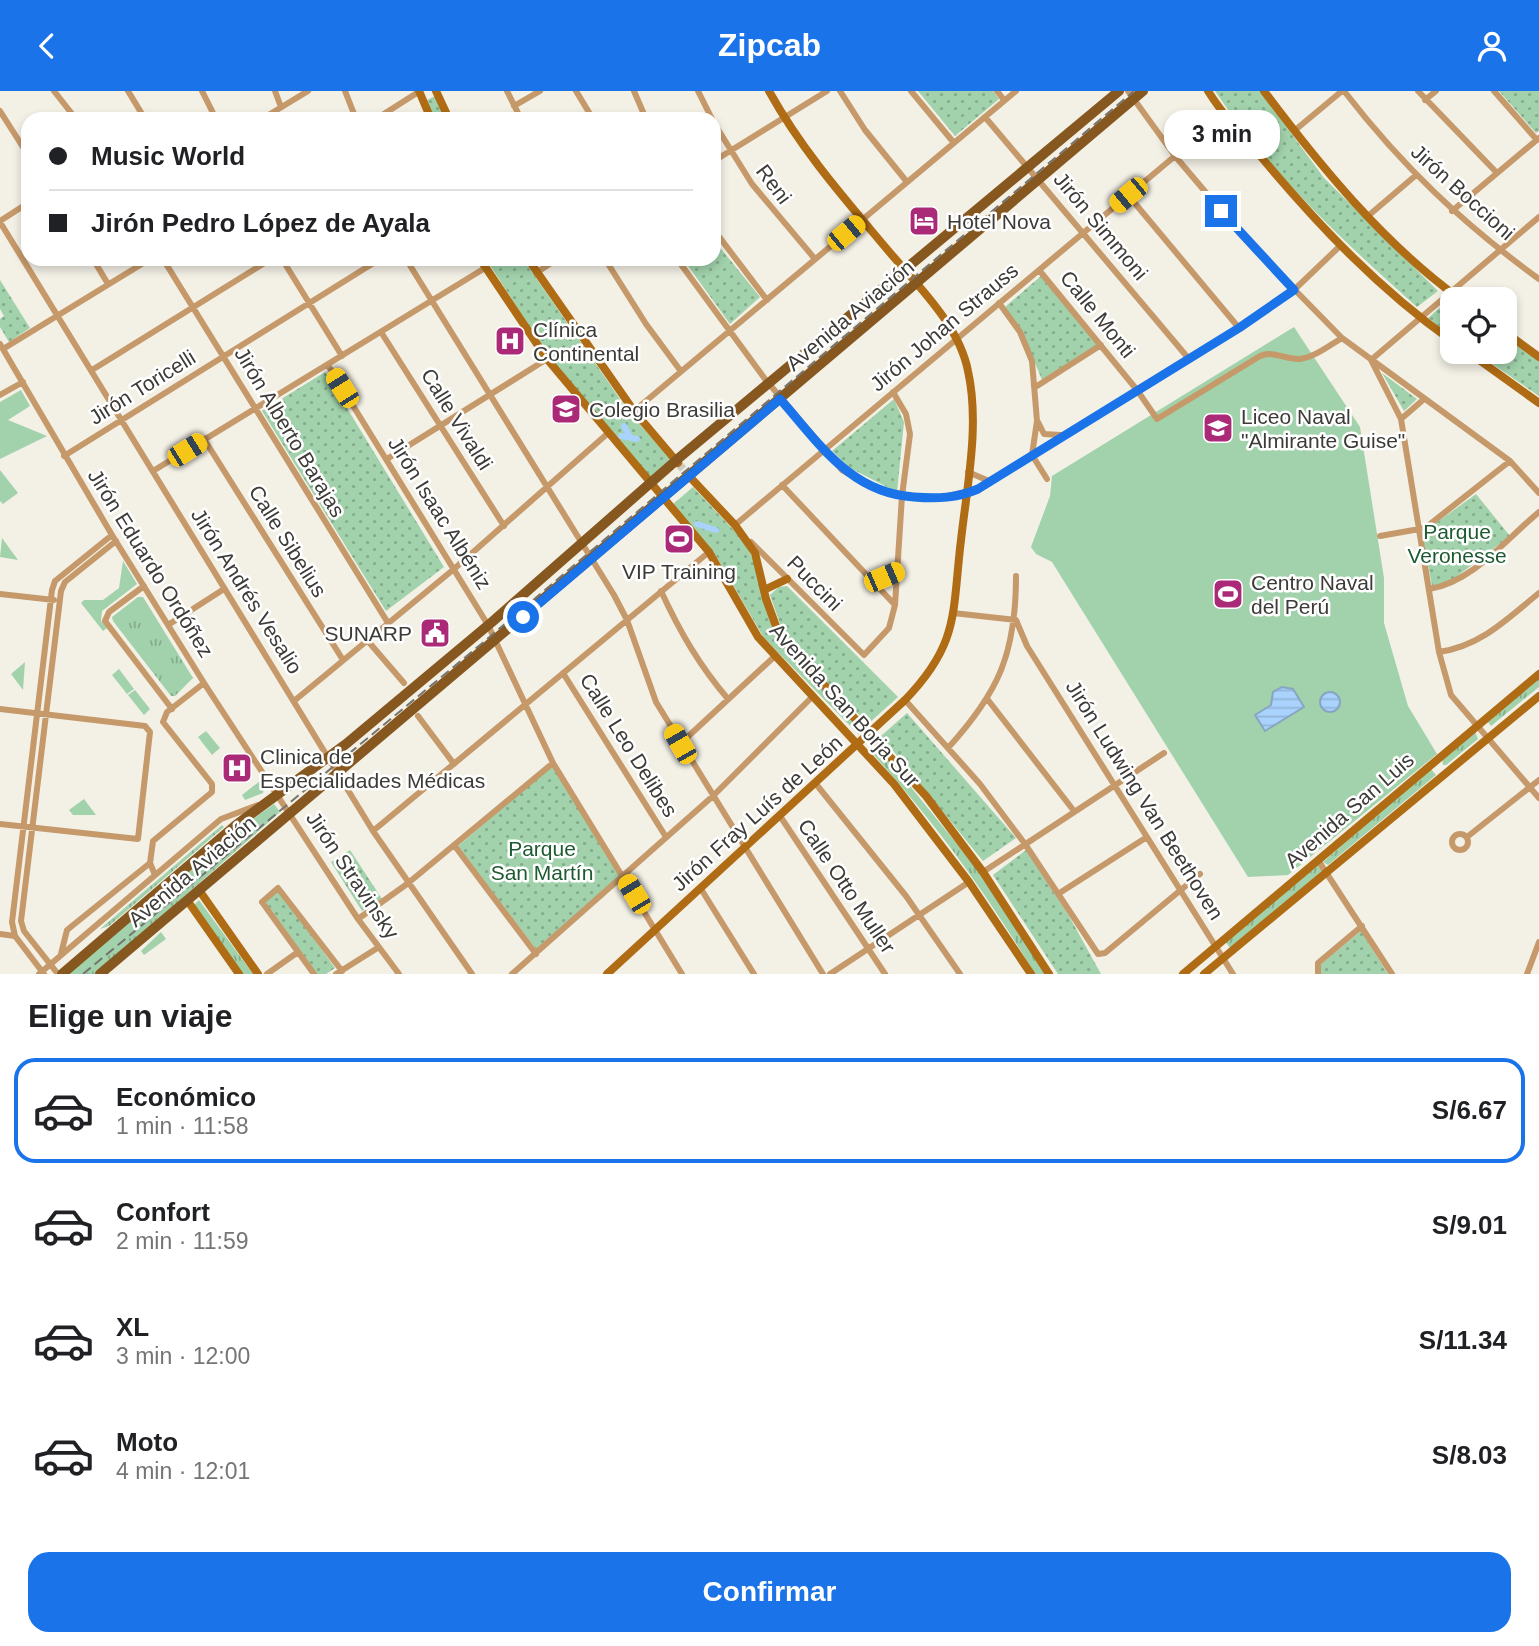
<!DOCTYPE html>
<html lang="es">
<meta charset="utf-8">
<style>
body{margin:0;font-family:Helvetica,sans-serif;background:#f6f6f6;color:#202124;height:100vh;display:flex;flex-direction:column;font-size:26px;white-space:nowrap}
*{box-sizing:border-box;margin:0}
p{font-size:23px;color:#757577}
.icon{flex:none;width:38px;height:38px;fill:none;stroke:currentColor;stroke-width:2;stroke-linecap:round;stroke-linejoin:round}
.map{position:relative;height:883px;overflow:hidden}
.sheet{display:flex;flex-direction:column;background:#fff;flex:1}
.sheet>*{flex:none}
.banner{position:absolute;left:21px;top:21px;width:700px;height:154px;border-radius:21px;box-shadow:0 4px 10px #0003;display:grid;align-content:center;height:154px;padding:0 28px;background:#fff}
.controls{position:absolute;left:1440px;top:196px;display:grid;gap:14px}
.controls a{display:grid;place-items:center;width:77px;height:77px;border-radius:14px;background:#fff;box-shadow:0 4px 10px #0003;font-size:35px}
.end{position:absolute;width:32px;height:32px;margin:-16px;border:9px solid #1a73e8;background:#fff;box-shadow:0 0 0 4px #fff}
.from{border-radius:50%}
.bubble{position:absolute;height:49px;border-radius:21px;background:#fff;box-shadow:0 4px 10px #0003;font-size:23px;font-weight:700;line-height:49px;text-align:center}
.car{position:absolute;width:21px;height:42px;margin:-21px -10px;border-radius:9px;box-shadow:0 0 5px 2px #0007;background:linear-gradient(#f5c518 24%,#345 0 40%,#f5c518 0 76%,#345 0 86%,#f5c518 0)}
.banner b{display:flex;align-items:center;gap:24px;height:66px;font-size:26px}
.banner b+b{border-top:2px solid #e0e0e0}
.banner i{width:18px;height:18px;background:#202124}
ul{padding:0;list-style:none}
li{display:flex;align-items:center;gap:21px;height:105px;margin:0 14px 10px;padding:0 14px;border:4px solid transparent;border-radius:21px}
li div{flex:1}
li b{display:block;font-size:26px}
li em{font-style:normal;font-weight:700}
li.active{border-color:#1a73e8}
li>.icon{width:63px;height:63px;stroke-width:1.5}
h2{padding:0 28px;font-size:32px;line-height:84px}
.cta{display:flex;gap:14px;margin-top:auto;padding:14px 28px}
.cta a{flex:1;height:80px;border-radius:21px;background:#1a73e8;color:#fff;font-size:28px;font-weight:700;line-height:80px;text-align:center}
header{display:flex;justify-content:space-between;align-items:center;height:91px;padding:0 28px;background:#1a73e8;color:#fff;font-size:32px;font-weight:700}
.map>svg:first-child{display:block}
.grass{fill:url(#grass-tufts)}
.park{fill:url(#park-dots)}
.garden{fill:#a1d2ab}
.water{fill:url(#water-rules);stroke:#88a5c2;stroke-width:2}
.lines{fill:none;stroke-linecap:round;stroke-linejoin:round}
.canal{stroke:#a9d2fd;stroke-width:6}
.secondary-tunnel{stroke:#ceccc3;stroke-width:8;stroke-dasharray:8 4;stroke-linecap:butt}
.street{stroke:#c6996a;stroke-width:6}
.secondary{stroke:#af6c14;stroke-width:8}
.primary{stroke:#875720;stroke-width:10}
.rail{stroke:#76746e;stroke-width:2;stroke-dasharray:10 5;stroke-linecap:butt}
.route{stroke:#1a73e8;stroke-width:9}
.labels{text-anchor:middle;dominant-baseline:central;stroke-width:5;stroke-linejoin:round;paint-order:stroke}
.street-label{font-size:21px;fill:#3c3b37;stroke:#fff}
.poi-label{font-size:21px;fill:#3c3b37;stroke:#fff;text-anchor:start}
.park-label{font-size:21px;fill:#1e5a30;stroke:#fff}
</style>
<header><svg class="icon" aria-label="back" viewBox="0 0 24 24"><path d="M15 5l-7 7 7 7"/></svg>Zipcab<svg class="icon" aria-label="person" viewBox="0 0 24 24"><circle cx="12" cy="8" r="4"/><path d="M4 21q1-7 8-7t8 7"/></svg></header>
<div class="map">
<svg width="1539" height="883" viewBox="0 0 1539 883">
<defs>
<pattern id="grass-tufts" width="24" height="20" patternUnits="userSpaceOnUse" patternTransform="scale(1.75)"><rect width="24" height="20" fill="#a1d2ab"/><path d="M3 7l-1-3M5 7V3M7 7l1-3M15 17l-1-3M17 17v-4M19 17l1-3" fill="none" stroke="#84ac8c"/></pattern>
<pattern id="park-dots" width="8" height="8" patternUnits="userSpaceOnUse" patternTransform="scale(1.75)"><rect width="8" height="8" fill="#a1d2ab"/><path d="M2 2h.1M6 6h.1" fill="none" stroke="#84ac8c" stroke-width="1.8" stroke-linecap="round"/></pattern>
<pattern id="water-rules" width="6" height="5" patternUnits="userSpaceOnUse" patternTransform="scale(1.75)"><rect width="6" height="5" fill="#a9d2fd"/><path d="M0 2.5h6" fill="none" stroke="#92b5d9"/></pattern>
</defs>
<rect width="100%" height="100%" fill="#f3f0e6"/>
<path class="grass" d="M138,506H143L193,587L175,605H171L113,530L112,526Z
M1539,587V596L1491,635L1488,631Z
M1475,641L1478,648L1446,674H1443L1442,667Z
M876,653L978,779L1045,883H1035C988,804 932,727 870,660Z
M1430,677L1436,684L1328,774L1323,771Z
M274,713L280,721L96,883H67L233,742Z
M222,734L224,736L109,835L100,838Z
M1318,774L1322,780L1230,857L1225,850Z
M199,809L253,883H242L194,814Z"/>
<path class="park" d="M918,0H993L999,8L955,45Z
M1215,0H1260L1324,87L1438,200L1417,216C1344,151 1270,82 1215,0Z
M1499,0H1539V40L1536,42Z
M435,5L445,28H434L427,9Z
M714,149L760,206L730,233L683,168H714Z
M486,168H523L629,321L670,368L649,387L550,267Z
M1041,185L1097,254L1042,289L1022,240L1005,216Z
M0,189L30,237L9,251L0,236V228L4,225L0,218Z
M1450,208L1452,209V245L1428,227Z
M1505,247L1539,270V305L1475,261H1505Z
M325,281L444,476L386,520L262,320Z
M1382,282L1417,308L1404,320Z
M894,308L904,331L897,401L850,377L832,360Z
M693,396L744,450L753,468L774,543L795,570L854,629L860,637L859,644L764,547L716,465L672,414Z
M1476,403L1510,445L1447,493L1432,495L1422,442Z
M787,495L898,606L868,633L786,550L770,504L779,496Z
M907,622L1016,747L983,770L881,645Z
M552,675L621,785L536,858L458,755Z
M350,759L382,808L362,820L331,771Z
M1026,759L1069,825L1101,883H1058L993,784Z
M278,798L335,877L326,883H317L264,809Z
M1361,840L1388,883H1321L1320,874Z"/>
<path class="garden" d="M1294,236L1360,336L1384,487V532L1408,615L1437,663L1288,784L1248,786L1052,471L1036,463L1031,456L1050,405L1052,385Z
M21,299L30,315L8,329L47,345L0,368V311Z
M0,379L18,402L3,413L0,410Z
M2,447L18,469L0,466Z
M123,470L137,493L102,520L101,530L107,537L103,540L81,512L84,509H103L119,497Z
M25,571L23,599L11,583Z
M119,578L134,598L127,603L112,584Z
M135,599L150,618L144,624L128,604Z
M206,640L220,657L212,664L198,646Z
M260,690L264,697L263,702L245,709L242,704Z
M84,708L96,724H73L69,719Z
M161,841L166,848L144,864L141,860Z"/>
<path class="water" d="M1282,596L1293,598L1304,616L1265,640L1255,624L1271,614L1273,601Z
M1320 611a10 10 0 1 1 20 0a10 10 0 1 1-20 0Z"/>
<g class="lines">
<path class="canal" d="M624,335L630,346
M621,345L637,348
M697,433L716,439"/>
<path class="secondary-tunnel" d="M678,372L688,384"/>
<path class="street" d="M54,0L76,28
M128,0L145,28
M202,0L216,28
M275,0L281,16
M345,0L356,28
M507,0L521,28
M576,0L593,28
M634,0L646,28
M698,0L712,28
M840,0L865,39L907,91
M911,0L954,52
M997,0L1004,9
M1128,0L1175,65L1247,150L1342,247L1510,370L1539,402
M1344,0C1402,75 1462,132 1539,188
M1418,0L1497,82
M1494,0L1537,49
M1425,9L1436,0
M514,15L540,0
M0,20L28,64
M985,26L1189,268
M262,28L308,0
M376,28L420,0
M714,32L752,93L815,168
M1294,40L1342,0
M714,70L827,0
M1128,104L1239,237
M1452,120L1539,47
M1368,125L1415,85
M1539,126L1371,269L1401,328L1439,561L1451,604L1539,707
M0,130L28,112
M0,131L373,740L472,883
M714,139L767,209
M93,168L108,193
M163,168L388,532
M282,168L342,265
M406,168L614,504L627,529L656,611L823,883
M605,168L646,233L680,279
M677,168L765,288L842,379L881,400L902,405L935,408L978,398L1239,237L1294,199L1340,155
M1039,179L1137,299L1157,328L1260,265C1274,259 1285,269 1300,268C1315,266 1330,254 1342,247
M536,182L557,168
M999,212L1020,241L1032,270L1037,330L1032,364L1047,388
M381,241L504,435
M0,253L112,444L204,592L358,828L399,883
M3,258L150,168
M328,274L488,534L553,672L682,883
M92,279L271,168
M1037,295L1101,254
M0,304L23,291
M634,320L1016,0
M1401,328L1423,309
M1038,331L1044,343L1061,344
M204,348L343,569
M64,365L380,168
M387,368L547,268
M153,380L485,177
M968,381L989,390
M782,394L895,514
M735,434L1175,65
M1380,445L1425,437L1510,370
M751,451L864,564L889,537L895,514L902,405L910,343L906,323L893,301
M867,485L884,486L897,480
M144,495L109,521L105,530L172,618
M1429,498C1473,491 1506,448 1539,421
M661,500C680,541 699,574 728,608
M0,503L54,509
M953,522L1016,529L1027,555L1233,883
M168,534L224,498
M367,549L404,592
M1439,561C1481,555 1507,528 1539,502
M563,582L666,746
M905,609L980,693L1025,753L1098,863L1105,862L1200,783
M988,609L1074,720
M294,610L454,478L607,343
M0,618L145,635L150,641L138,748L0,733
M418,625L454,673
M680,653L775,565
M948,657C999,601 1016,562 1016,485
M816,693L906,805L960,883
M780,725L885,883
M373,740L709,461
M1452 751a8 8 0 1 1 16 0a8 8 0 1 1-16 0Z
M1467,746L1539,689
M454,754L536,863
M1318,769L1392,883
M983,781L1164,662
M155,784L150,772L153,750L212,701V693L163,631L167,621L204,592
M701,798L754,883
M1058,803L1147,746
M358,828L407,793L553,672
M0,843L15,845
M61,863L67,839L150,772
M39,883L221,728L258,714
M44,883L15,845L12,831L52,499L55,490L112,444
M58,883L24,840L21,830L61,500L65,491L116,450
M267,883L298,861
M314,883L262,811L278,797L342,880
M336,883L379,856
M512,883L713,705L812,606
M830,883L969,791
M1318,883V872L1362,835
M1527,883L1539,851"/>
<path class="secondary" d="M419,0L431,28
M436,0L449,28
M1208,0C1223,24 1243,46 1262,67C1319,135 1380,199 1452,250
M1264,0C1321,76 1383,152 1460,208
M480,168L547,268L709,461L758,546L894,693L969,791L1031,883
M528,168L634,320L678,372
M1505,241L1539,266
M1468,261L1539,312
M688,384L735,434L755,462L766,508L780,546L926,705L983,781L1049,883
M764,499L787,488
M199,799L258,883
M187,809L239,883
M607,883L905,609C960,552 952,522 961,449C967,395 980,334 968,280C959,233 916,193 886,157C844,107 801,58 769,0
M1183,883L1539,583
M1204,883L1539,605"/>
<path class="primary" d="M62,883L236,734L346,653L492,531L680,366L1119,0
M100,883L1143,0"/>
<path class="rail" d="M83,883L480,554L1134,0"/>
</g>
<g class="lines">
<path class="route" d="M523,526L780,308C819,352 850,402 914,406C937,408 957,407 978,398L1239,237L1294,199L1221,120"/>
</g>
<defs>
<g id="hotel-square" transform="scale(1.575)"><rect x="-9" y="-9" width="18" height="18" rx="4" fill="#ab2a78" stroke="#fff"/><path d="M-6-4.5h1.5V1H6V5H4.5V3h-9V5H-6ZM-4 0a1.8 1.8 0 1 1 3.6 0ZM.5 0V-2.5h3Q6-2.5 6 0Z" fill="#fff"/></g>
<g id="hospital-square" transform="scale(1.575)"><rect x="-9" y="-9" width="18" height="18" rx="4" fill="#ab2a78" stroke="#fff"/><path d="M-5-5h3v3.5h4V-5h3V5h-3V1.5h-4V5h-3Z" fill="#fff"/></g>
<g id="school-square" transform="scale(1.575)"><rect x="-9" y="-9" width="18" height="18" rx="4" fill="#ab2a78" stroke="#fff"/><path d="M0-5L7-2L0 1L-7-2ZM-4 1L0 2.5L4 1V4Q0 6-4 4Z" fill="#fff"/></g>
<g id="stadium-square" transform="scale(1.575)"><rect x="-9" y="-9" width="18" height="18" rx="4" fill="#ab2a78" stroke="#fff"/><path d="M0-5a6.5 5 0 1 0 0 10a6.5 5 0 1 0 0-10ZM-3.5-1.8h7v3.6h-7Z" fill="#fff"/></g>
<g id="civic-square" transform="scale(1.575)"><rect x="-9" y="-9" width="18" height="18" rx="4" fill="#ab2a78" stroke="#fff"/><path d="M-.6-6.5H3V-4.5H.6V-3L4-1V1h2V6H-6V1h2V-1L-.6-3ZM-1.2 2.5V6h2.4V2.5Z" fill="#fff"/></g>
</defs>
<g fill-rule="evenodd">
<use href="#hotel-square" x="924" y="130"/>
<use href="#hospital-square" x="510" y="250"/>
<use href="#school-square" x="566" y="318"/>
<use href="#school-square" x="1218" y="337"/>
<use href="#stadium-square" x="679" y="448"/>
<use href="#stadium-square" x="1228" y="503"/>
<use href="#civic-square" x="435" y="542"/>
<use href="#hospital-square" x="237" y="677"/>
</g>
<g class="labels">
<g class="street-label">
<text transform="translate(774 93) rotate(53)">Reni</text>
<text transform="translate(1463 101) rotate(42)">Jirón Boccioni</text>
<text transform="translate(1101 135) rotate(50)">Jirón Simmoni</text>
<text transform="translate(1098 223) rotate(51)">Calle Monti</text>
<text transform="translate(850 224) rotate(-40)">Avenida Aviación</text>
<text transform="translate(944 236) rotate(-40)">Jirón Johan Strauss</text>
<text transform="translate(142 296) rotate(-32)">Jirón Toricelli</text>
<text transform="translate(457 328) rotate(58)">Calle Vivaldi</text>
<text transform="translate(290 341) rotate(59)">Jirón Alberto Barajas</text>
<text transform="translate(440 422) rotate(58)">Jirón Isaac Albéniz</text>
<text transform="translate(288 450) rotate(58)">Calle Sibelius</text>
<text transform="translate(151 472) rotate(58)">Jirón Eduardo Ordóñez</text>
<text transform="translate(815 492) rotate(45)">Puccini</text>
<text transform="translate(247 500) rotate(58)">Jirón Andrés Vesalio</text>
<text transform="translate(845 614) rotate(48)">Avenida San Borja Sur</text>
<text transform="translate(629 654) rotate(58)">Calle Leo Delibes</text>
<text transform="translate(1145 709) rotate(58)">Jirón Ludwing Van Beethoven</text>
<text transform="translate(1349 719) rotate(-41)">Avenida San Luis</text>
<text transform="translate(757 722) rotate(-42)">Jirón Fray Luís de León</text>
<text transform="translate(192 780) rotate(-40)">Avenida Aviación</text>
<text transform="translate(353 784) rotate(56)">Jirón Stravinsky</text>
<text transform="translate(847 795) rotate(56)">Calle Otto Muller</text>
</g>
<g class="poi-label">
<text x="947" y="130">Hotel Nova</text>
<text x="533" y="238">Clínica<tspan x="533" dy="24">Continental</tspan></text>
<text x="589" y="318">Colegio Brasilia</text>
<text x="1241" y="325">Liceo Naval<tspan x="1241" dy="24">"Almirante Guise"</tspan></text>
<text x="679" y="480" text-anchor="middle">VIP Training</text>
<text x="1251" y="491">Centro Naval<tspan x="1251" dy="24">del Perú</tspan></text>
<text x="412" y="542" text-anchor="end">SUNARP</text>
<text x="260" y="665">Clinica de<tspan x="260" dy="24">Especialidades Médicas</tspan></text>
</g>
<g class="park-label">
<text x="1457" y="440">Parque<tspan x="1457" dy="24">Veronesse</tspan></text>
<text x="542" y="757">Parque<tspan x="542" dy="24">San Martín</tspan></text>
</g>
</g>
</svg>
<div class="controls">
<a><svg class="icon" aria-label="locate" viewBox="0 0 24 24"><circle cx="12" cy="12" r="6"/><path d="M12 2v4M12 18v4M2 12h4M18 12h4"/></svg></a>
</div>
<i class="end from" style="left:523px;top:526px"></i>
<i class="end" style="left:1221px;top:120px"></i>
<div class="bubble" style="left:1164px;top:19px;width:116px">3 min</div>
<i class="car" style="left:1128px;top:104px;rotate:230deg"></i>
<i class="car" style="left:846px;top:142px;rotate:50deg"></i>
<i class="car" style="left:342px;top:297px;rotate:328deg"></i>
<i class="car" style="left:187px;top:359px;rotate:58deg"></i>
<i class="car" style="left:884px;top:486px;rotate:67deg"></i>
<i class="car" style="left:680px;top:653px;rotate:330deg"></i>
<i class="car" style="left:634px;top:803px;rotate:329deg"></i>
<div class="banner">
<b><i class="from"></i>Music World</b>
<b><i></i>Jirón Pedro López de Ayala</b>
</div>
</div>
<section class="sheet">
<h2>Elige un viaje</h2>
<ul>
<li class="active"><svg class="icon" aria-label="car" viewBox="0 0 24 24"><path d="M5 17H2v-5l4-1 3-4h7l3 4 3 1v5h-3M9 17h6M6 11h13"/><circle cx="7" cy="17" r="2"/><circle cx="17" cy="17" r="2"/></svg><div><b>Económico</b><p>1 min · 11:58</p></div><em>S/6.67</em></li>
<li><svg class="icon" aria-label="car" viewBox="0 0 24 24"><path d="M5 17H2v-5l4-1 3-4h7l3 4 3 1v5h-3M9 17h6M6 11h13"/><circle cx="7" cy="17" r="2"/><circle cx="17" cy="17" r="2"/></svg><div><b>Confort</b><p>2 min · 11:59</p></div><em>S/9.01</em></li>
<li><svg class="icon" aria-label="car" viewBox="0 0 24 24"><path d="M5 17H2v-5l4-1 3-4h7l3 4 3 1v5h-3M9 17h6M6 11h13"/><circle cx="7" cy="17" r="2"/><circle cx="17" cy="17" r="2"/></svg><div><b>XL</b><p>3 min · 12:00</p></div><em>S/11.34</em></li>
<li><svg class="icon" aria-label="car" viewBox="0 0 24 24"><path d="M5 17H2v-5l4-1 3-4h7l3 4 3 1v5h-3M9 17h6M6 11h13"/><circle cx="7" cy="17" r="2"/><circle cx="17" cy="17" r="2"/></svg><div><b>Moto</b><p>4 min · 12:01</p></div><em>S/8.03</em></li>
</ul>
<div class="cta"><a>Confirmar</a></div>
</section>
